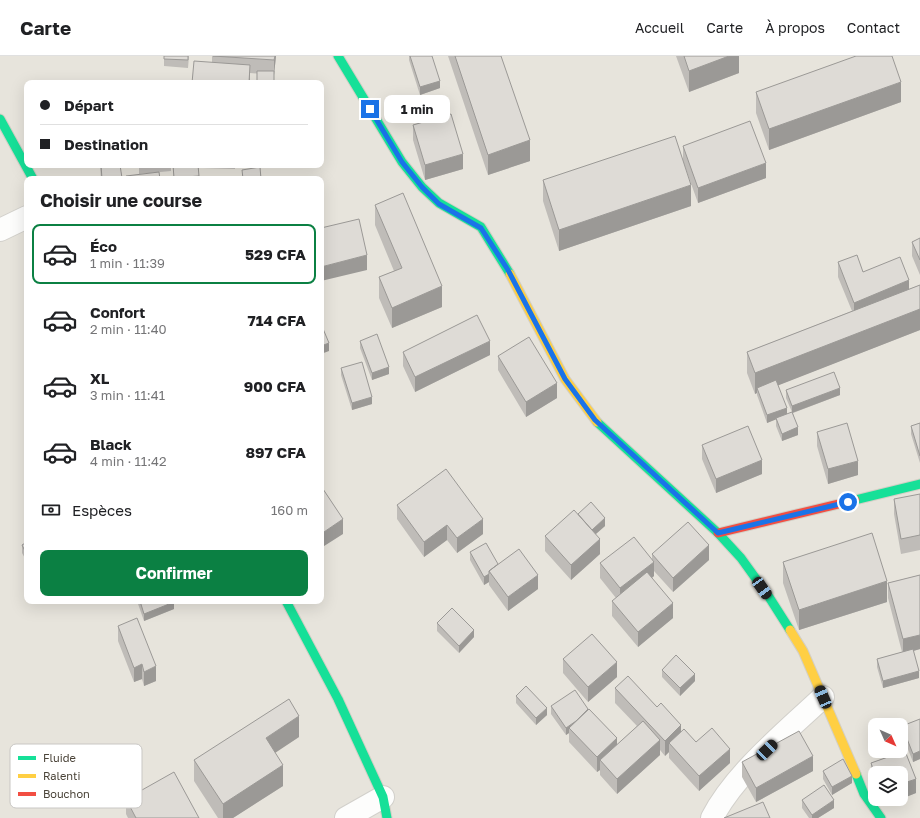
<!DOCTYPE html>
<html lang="fr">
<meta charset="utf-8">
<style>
body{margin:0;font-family:"Golos Text",sans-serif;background:#f6f6f6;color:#202124;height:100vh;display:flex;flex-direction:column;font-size:15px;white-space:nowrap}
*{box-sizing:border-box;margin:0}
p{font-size:13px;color:#757577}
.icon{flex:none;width:22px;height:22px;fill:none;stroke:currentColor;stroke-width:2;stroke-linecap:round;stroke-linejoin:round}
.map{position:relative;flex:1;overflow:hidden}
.side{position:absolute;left:24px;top:120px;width:300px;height:428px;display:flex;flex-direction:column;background:#fff;border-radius:8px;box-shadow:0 4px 16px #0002}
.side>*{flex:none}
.banner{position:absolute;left:24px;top:24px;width:300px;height:88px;border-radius:8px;box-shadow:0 4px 16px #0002;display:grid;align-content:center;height:88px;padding:0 16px;background:#fff}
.needle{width:26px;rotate:135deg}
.buttons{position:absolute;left:868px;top:662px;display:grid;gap:8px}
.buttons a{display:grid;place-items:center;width:40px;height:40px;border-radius:8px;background:#fff;box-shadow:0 4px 16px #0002;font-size:20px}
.end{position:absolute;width:18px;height:18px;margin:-9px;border:5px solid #1a73e8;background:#fff;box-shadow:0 0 0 2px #fff}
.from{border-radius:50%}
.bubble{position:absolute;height:28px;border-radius:8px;background:#fff;box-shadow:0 4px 16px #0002;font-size:13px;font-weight:700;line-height:28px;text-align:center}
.car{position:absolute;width:12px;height:24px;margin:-12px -6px;border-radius:5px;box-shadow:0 0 3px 1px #0007;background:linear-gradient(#222 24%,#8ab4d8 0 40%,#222 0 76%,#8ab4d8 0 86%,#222 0)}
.banner b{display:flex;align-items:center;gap:14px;height:38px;font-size:15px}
.banner b+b{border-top:1px solid #e0e0e0}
.banner i{width:10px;height:10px;background:#202124}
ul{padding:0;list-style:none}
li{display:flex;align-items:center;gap:12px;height:60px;margin:0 8px 6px;padding:0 8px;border:2px solid transparent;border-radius:8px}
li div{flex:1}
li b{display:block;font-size:15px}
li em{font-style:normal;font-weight:700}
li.on{border-color:#0b8043}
li>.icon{width:36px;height:36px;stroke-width:1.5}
h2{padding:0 16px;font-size:18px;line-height:48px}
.pay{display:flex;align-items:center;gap:10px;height:44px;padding:0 16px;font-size:15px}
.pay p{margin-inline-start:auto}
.primary-button{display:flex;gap:8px;margin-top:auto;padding:8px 16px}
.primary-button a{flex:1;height:46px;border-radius:8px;background:#0b8043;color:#fff;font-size:16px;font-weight:700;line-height:46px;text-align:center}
header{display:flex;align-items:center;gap:24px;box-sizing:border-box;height:56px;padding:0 20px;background:#fff;border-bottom:1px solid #e0e0e0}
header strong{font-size:19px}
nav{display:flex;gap:22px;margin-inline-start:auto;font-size:14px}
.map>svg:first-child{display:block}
.residential{fill:#e7e4dc;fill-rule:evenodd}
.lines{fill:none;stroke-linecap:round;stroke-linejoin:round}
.street-casing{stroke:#d2d0cb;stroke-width:24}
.fast-casing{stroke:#d3cfc5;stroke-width:11}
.slow-casing{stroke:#d3cfc5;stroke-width:11}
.jam-casing{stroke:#d3cfc5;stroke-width:11}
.street{stroke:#fdfdfc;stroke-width:22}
.fast{stroke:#16e098;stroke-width:9}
.slow{stroke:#ffcf43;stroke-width:9}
.jam{stroke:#f24e42;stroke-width:9}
.wall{fill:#bfbcb8}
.shaded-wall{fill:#9b9996}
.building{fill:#dedbd6;stroke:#9b9996}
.route{stroke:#1a73e8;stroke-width:5}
.key{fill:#fff;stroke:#c9c7c4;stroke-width:1}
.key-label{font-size:11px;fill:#4b4439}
</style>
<header>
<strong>Carte</strong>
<nav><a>Accueil</a><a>Carte</a><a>À propos</a><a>Contact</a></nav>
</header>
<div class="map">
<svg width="920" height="762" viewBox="0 0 920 762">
<rect width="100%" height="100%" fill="#f4f2ee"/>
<path class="residential" d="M0,0H920V762H0ZM27,27H321V109H27ZM27,123H321V545H27ZM875,669H901V695H875ZM875,717H901V743H875Z"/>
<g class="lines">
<g class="street-casing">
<path id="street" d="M0,174L27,161
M346,762L383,741
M712,762C735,717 786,676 823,641"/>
</g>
<g class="fast-casing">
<path id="fast" d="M338,0L402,106L422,131L439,147L481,171L510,218
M0,63L33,123
M597,366L718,477L741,502L769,541L790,574
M855,444L920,428
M286,545L338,643L383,741L387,762
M856,718L864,738L881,762"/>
</g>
<g class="slow-casing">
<path id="slow" d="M510,218L565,323L597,366
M790,574L803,595L856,718"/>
</g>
<g class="jam-casing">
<path id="jam" d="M718,477L855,444"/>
</g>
<use href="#street" class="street"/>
<use href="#fast" class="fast"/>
<use href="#slow" class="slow"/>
<use href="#jam" class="jam"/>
</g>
<path class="wall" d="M164,0H189L188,12L164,10Z
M212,0H276L274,19L250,17V27H192L212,6Z
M409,0H432L440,32L420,39L409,4Z
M448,0H501L530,105L488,119Z
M676,0H739V17L689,36Z
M756,36L901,46L769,94L756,57Z
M413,69L463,113L425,124L413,84Z
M683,90L766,122L698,147L683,105Z
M100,109H120L122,123H101Z
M139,109H171V115L139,118Z
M173,109H198L199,123H174Z
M203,109H235V113L203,112Z
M543,124L691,150L559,195L543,145Z
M375,149L442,251L392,272L379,242V221L394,215L375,169Z
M920,182V219L912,200V186Z
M838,206L909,233L920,229V274L778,329L787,358L792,356L786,342V334L840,339L793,357L798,379L782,385L776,370V363L767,367L757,339V337L755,338L747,317V296L852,255L838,221Z
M360,285L389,318L372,324L360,292Z
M403,296L490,299L415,336L403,310Z
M498,300L557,342L526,361L498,314Z
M341,312L372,348L352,354L341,319Z
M920,367V407L911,378V370Z
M817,376L858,419L828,428L817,390Z
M702,389L762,418L716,437L702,403Z
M920,440V494L901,498L894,458V443Z
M397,449L483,478L457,497L447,484L424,501L397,463Z
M578,458L605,470L596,478L600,498L571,524L545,495V480Z
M27,486V506L22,497V489Z
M470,496L498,508L538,533L508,555L489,529V526L484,529L470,504Z
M652,498L709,504L673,536L654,515V520L652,522L673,562L638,591L612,560V545L616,542L600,522V507L652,504Z
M783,506L887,546L799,574L783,527Z
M920,519V593L913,595L919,622L883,632L877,611V603L902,596L888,542V527Z
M137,545H174V553L144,565Z
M437,567L474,581L459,597L437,575Z
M118,570L156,625L144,630L142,623L134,626L118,585Z
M563,603L617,621L588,646L563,617Z
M662,614L695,625L680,640L662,621Z
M615,632L657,651L681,676L696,686L730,707L699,735L669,702V696L665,700L660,694V699L617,738L600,719V714L597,716L569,686V677L566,679L551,658V650L588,653L617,689L637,670L615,647Z
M516,640L547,659L536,669L516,647Z
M920,663V703L913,706L902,678V670Z
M299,681L275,696L283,730L233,762H218L194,725V704Z
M905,695L916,723V737L901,743V717H875V733L871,722V707Z
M742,706L813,715L756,746L742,721Z
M823,715L852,727L832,739L823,723Z
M126,743L199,762H128L126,758Z
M879,743H901L881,750Z
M802,744L834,752L818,762H809L802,752Z"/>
<path class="shaded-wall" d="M275,0H276L274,19V4Z
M729,0H739V17L689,36V15Z
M250,9V27H249Z
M440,25V32L420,39V31Z
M901,26V46L769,94V73Z
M530,84V105L488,119V99Z
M463,98V113L425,124V109Z
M766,107V122L698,147V132Z
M691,129V150L559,195V174Z
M367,199V214L321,225V211Z
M909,224V239L854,261V247Z
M442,230V251L392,272V252Z
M920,253V274L759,337L757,332V337L755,338V317Z
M490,285V299L415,336V321Z
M329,287V295L321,298V290Z
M389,311V318L372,324V317Z
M557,327V342L526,361V346Z
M840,332V339L792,357V350Z
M372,341V348L352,354V347Z
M787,352V359L767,367V359Z
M798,371V379L782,385V378Z
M762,404V418L716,437V423Z
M858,405V419L828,428V413Z
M605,462V470L590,483V475Z
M343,463V478L321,492V478Z
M483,463V478L457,497V482Z
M447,469V484L424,501V486Z
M600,483V498L571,524V509Z
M709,489V504L673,536V522Z
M654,506V520L620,547V532Z
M489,518V526L484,529V521Z
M538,519V533L508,555V541Z
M887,525V546L799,574V554Z
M174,546V553L144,565V558Z
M673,547V562L638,591V576Z
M474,574V581L459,597V590Z
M920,579V593L903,598V583Z
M617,606V621L588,646V631Z
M142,608V623L134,626V612Z
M156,610V625L144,630V616Z
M919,615V622L883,632V625Z
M695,618V625L680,640V632Z
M547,652V659L536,669V662Z
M590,656L569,672V677L566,679V672Z
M299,660V681L266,703V682Z
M681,669V684L669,687V696L665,700V685Z
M617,682V697L600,704V714L597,716V701Z
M660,684V699L617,738V723Z
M730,693V707L699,735V720Z
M920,695V703L913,706V698Z
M813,700V715L756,746V732Z
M283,709V730L233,762H223V748Z
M852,720V727L832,739V731Z
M916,723V737L901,743V728Z
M881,743H901L881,750Z
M834,744V752L818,762H812V759Z"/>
<path class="building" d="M164,0H188V4L164,3Z
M213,0H275L274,4Z
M410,0H432L440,25L420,31Z
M455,0H501L530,84L488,99Z
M684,0H729L689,15Z
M856,0H892L901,26L769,73L756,36Z
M194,5L250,9L249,27H192Z
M257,15H274V27H257Z
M451,58L463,98L425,109L413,69Z
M750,65L766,107L698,132L683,90Z
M675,80L691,129L559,174L543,124Z
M101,109H120L122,122L102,123Z
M139,109H156L139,111Z
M173,109H198L199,120L174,122Z
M260,111L261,123H243L242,114Z
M159,116L160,123H127L126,120Z
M403,137L442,230L392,252L379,221L402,212L375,149Z
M359,163L367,199L321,211V172Z
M920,182V204L912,186Z
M857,199L863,216L900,201L909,224L854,247L838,206Z
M920,229V253L755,317L747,296Z
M477,259L490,285L415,321L403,296Z
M321,268L329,287L321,290Z
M377,278L389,311L372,317L360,285Z
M529,281L557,327L526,346L498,300Z
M362,306L372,341L352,347L341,312Z
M834,316L840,332L792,350L786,334Z
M776,324L787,352L767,359L757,332Z
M792,356L798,371L782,378L776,362Z
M847,367L858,405L828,413L817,376Z
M920,367V400L911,370Z
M748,370L762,404L716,423L702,389Z
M446,413L483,463L457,482L447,469L424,486L397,449Z
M323,433L343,463L321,478V434Z
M920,438V479L901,483L894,443Z
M591,446L605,462L592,474L578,458Z
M574,454L600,483L571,509L545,480Z
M688,466L709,489L673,522L652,498Z
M872,477L887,525L799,554L783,506Z
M634,481L654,506L620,532L600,507Z
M27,486V499L22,489Z
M486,487L498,508L489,515V518L484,521L470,496Z
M519,493L538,519L508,541L489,515Z
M647,516L673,547L638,576L612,545Z
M920,519V579L903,583L888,527Z
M140,545H174V546L144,558Z
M452,552L474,574L459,590L437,567Z
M137,562L156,610L144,616L142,608L134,612L118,570Z
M592,578L617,606L588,631L563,603Z
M913,593L919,615L883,625L877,603Z
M676,599L695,618L680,632L662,614Z
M628,620L657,651L661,647L681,669L665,685L615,632Z
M526,630L547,652L536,662L516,640Z
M575,634L588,653L576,665L566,672L551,650Z
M289,643L299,660L266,682L283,709L223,748L194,704Z
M589,653L617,682L597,701L569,672Z
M920,663V695L913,698L902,670Z
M643,665L660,684L617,723L600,704Z
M712,672L730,693L699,720L669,687L684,673L696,686Z
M799,675L813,700L756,732L742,706Z
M905,695L916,723L901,728V717H875V718L871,707Z
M843,703L852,720L832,731L823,715Z
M174,716L199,762H136L126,743Z
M824,729L834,744L812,759L802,744Z
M763,746L770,762H724Z"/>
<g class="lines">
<path class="route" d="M370,53L402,106L422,131L439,148L481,172L508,214L565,323L595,364L718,477L848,446"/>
</g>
<rect x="10" y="688" width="132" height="64" rx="6" class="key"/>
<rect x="18" y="700" width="18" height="4" fill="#16e098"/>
<rect x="18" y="718" width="18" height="4" fill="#ffcf43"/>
<rect x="18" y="736" width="18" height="4" fill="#f24e42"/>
<g class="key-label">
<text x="43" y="706">Fluide</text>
<text x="43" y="724">Ralenti</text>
<text x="43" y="742">Bouchon</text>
</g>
</svg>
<div class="buttons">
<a><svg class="needle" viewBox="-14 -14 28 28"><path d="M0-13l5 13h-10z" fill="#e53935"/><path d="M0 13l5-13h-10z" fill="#757577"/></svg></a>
<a><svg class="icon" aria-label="layers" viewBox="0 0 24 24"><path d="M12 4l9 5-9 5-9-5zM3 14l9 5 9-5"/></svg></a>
</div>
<i class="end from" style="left:848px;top:446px"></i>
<i class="end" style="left:370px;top:53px"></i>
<div class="bubble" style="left:384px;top:39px;width:66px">1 min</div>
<i class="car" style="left:762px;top:532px;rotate:145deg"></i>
<i class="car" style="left:823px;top:641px;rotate:337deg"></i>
<i class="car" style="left:767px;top:694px;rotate:46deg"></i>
<div class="banner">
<b><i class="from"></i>Départ</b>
<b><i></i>Destination</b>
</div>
<section class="side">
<h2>Choisir une course</h2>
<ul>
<li class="on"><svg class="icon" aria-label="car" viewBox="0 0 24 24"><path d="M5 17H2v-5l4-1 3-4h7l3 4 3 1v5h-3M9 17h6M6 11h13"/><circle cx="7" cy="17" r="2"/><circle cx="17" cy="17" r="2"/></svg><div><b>Éco</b><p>1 min · 11:39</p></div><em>529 CFA</em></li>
<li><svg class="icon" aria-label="car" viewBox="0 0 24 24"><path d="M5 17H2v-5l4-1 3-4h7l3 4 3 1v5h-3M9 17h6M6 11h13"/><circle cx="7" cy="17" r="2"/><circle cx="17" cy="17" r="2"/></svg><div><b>Confort</b><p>2 min · 11:40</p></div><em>714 CFA</em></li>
<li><svg class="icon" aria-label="car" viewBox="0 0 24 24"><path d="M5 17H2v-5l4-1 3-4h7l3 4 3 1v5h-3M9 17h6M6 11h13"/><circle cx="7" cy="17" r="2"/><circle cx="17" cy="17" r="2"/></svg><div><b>XL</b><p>3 min · 11:41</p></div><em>900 CFA</em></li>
<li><svg class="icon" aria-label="car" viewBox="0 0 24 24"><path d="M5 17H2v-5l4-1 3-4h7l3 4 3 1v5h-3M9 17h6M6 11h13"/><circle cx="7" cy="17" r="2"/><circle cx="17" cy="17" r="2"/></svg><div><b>Black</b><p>4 min · 11:42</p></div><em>897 CFA</em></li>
</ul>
<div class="pay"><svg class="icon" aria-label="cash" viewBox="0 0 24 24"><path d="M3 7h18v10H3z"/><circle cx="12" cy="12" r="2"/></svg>Espèces<p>160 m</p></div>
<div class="primary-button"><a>Confirmer</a></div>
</section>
</div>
